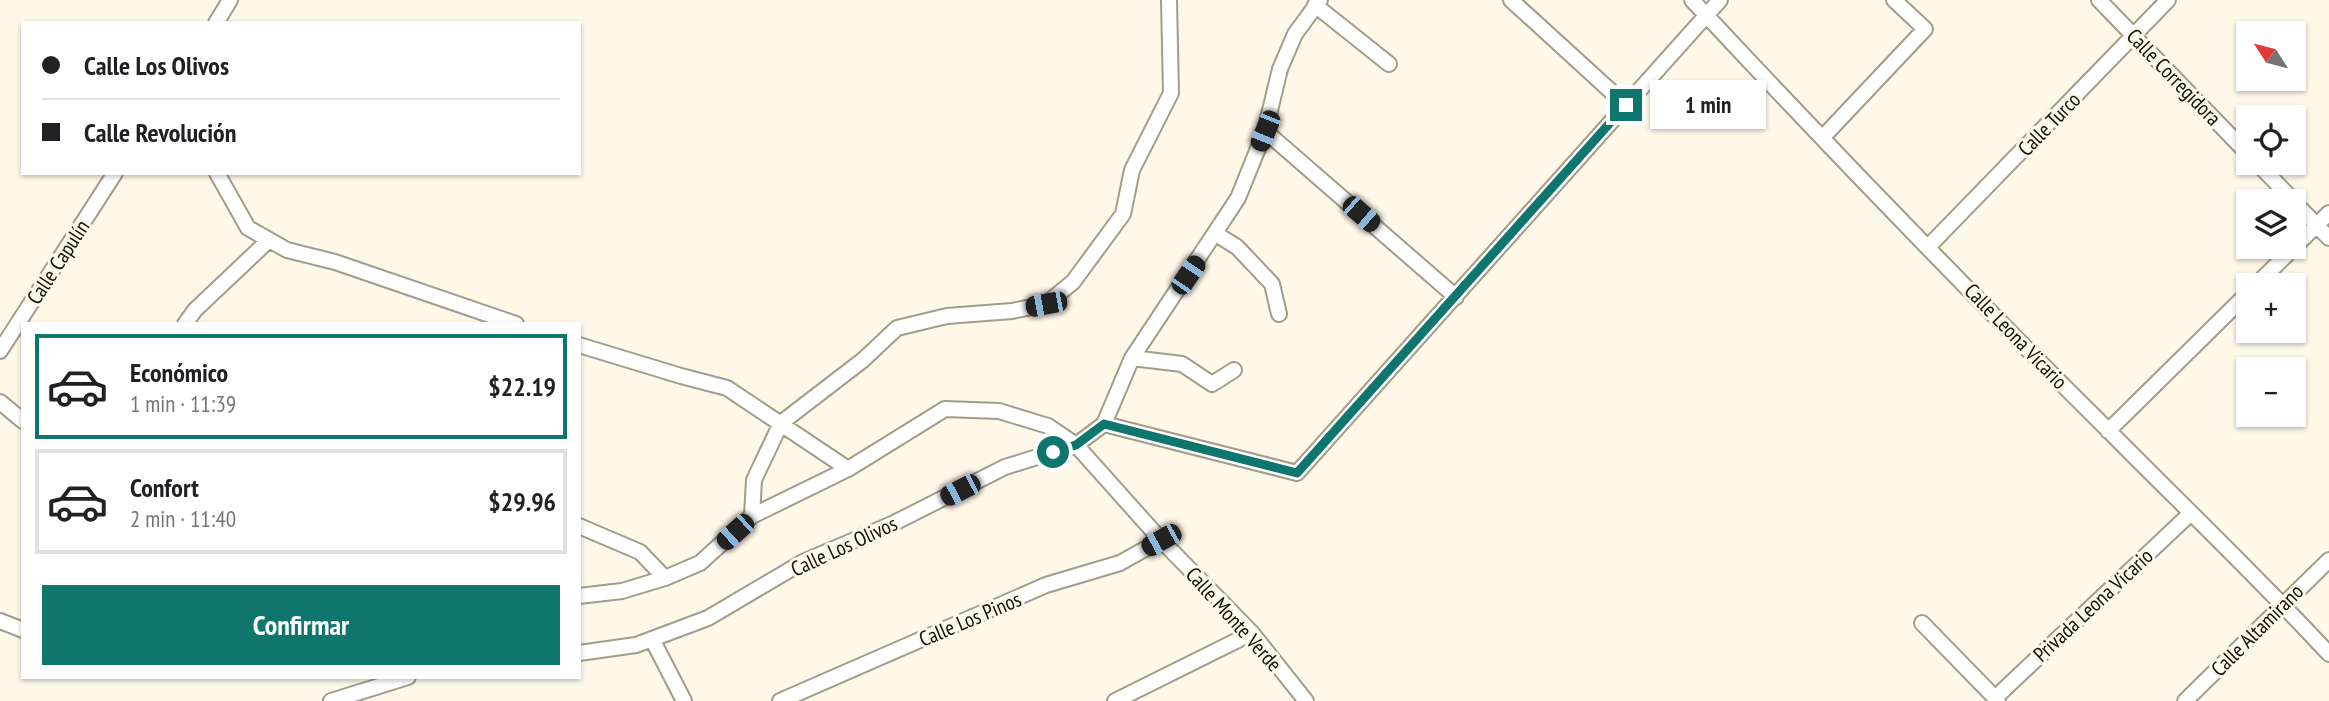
<!DOCTYPE html>
<html lang="es">
<meta charset="utf-8">
<style>
body{margin:0;font-family:"PT Sans Narrow",sans-serif;background:#f2f2f2;color:#202124;height:100vh;display:flex;flex-direction:column;font-size:26px;white-space:nowrap}
*{box-sizing:border-box;margin:0}
p{font-size:23px;color:#757577}
.icon{flex:none;width:38px;height:38px;fill:none;stroke:currentColor;stroke-width:2;stroke-linecap:round;stroke-linejoin:round}
.map{position:relative;flex:1;overflow:hidden}
.sheet{position:absolute;left:21px;top:322px;width:560px;height:357px;display:flex;flex-direction:column;background:#fff;border-radius:0px;box-shadow:0 2px 5px #0004}
.sheet>*{flex:none}
.top-card{position:absolute;left:21px;top:21px;width:560px;height:154px;border-radius:0px;box-shadow:0 2px 5px #0004;display:grid;align-content:center;height:154px;padding:0 21px;background:#fff}
.needle{width:46px;rotate:306deg}
.buttons{position:absolute;left:2236px;top:21px;display:grid;gap:14px}
.buttons a{display:grid;place-items:center;width:70px;height:70px;border-radius:0px;background:#fff;box-shadow:0 2px 5px #0004;font-size:35px}
.end{position:absolute;width:32px;height:32px;margin:-16px;border:9px solid #0f766e;background:#fff;box-shadow:0 0 0 4px #fff}
.from{border-radius:50%}
.bubble{position:absolute;height:49px;border-radius:0px;background:#fff;box-shadow:0 2px 5px #0004;font-size:23px;font-weight:700;line-height:49px;text-align:center}
.car{position:absolute;width:21px;height:42px;margin:-21px -10px;border-radius:9px;box-shadow:0 0 5px 2px #0007;background:linear-gradient(#222 24%,#8ab4d8 0 40%,#222 0 76%,#8ab4d8 0 86%,#222 0)}
.top-card b{display:flex;align-items:center;gap:24px;height:66px;font-size:26px}
.top-card b+b{border-top:2px solid #e0e0e0}
.top-card i{width:18px;height:18px;background:#202124}
ul{padding:12px 0 0;list-style:none}
li{display:flex;align-items:center;gap:21px;height:105px;margin:0 14px 10px;padding:0 7px;border:4px solid #e0e0e0;border-radius:0px}
li div{flex:1}
li b{display:block;font-size:26px}
li em{font-style:normal;font-weight:700}
li.active{border-color:#0f766e}
li>.icon{width:63px;height:63px;stroke-width:1.5}
.button{display:flex;gap:14px;margin-top:auto;padding:14px 21px}
.button a{flex:1;height:80px;border-radius:0px;background:#0f766e;color:#fff;font-size:28px;font-weight:700;line-height:80px;text-align:center}
.map>svg:first-child{display:block}
.lines{fill:none;stroke-linecap:round;stroke-linejoin:round}
.minor-casing{stroke:#a49c8a;stroke-width:18}
.minor{stroke:#fff;stroke-width:14}
.route{stroke:#0f766e;stroke-width:9}
.labels{text-anchor:middle;dominant-baseline:central;stroke-width:6;stroke-linejoin:round;paint-order:stroke}
.street-label{font-size:21px;fill:#120f08;stroke:#fff7e8}
</style>
<div class="map">
<svg width="2329" height="701" viewBox="0 0 2329 701">
<rect width="100%" height="100%" fill="#fff7e8"/>
<g class="lines">
<g class="minor-casing">
<path id="minor" d="M1511,0L1626,105
M1692,0C1828,146 1967,290 2109,431C2182,505 2258,577 2329,654
M2099,0L2249,155
M1315,5L1389,64
M216,23L230,0
M1265,131L1456,297
M1823,137L1925,29L1894,0
M2257,163L2294,201
M217,173L248,228L287,250L335,262L516,324
M2294,202L2329,238
M1216,234L1237,247L1272,284L1279,314
M1928,247L2168,0
M2256,285L2329,213
M185,324L195,310L269,240
M579,345L681,376L727,388L848,469
M0,351L115,173
M1132,358L1182,364L1212,384L1234,370
M0,402L23,421
M1104,424L1297,473L1720,0
M1104,424L1132,358L1238,198L1265,131L1280,69L1295,34L1320,0
M2108,431L2249,292
M752,516L754,480L781,423L863,360L897,328L947,316L1012,311L1046,304L1073,282L1123,214L1132,170L1171,93L1169,0
M579,526L640,552L665,578
M579,596L622,591L665,578L700,563L752,516L848,469L945,409L999,411L1048,426L1076,445L1161,540L1252,633L1306,701
M0,621L23,630
M1922,623L1998,701
M652,639L684,701
M579,653L636,645L708,618L803,562L892,524L1005,467L1076,445L1104,424
M1995,698L2191,513
M331,701L408,677
M780,701L1046,585L1120,563L1161,540
M1115,701L1252,633
M2185,701L2329,560"/>
</g>
<use href="#minor" class="minor"/>
</g>
<g class="lines">
<path class="route" d="M1053,452L1076,445L1104,424L1297,473L1626,105"/>
</g>
<g class="labels">
<g class="street-label">
<text transform="translate(2174 77) rotate(46)">Calle Corregidora</text>
<text transform="translate(2049 124) rotate(-46)">Calle Turco</text>
<text transform="translate(58 262) rotate(-57)">Calle Capulín</text>
<text transform="translate(2016 336) rotate(46)">Calle Leona Vicario</text>
<text transform="translate(844 546) rotate(-25)">Calle Los Olivos</text>
<text transform="translate(2093 605) rotate(-43)">Privada Leona Vicario</text>
<text transform="translate(970 619) rotate(-23)">Calle Los Pinos</text>
<text transform="translate(1234 619) rotate(48)">Calle Monte Verde</text>
<text transform="translate(2257 630) rotate(-45)">Calle Altamirano</text>
</g>
</g>
</svg>
<div class="buttons">
<a><svg class="needle" viewBox="-14 -14 28 28"><path d="M0-13l5 13h-10z" fill="#e53935"/><path d="M0 13l5-13h-10z" fill="#757577"/></svg></a>
<a><svg class="icon" aria-label="locate" viewBox="0 0 24 24"><circle cx="12" cy="12" r="6"/><path d="M12 2v4M12 18v4M2 12h4M18 12h4"/></svg></a>
<a><svg class="icon" aria-label="layers" viewBox="0 0 24 24"><path d="M12 4l9 5-9 5-9-5zM3 14l9 5 9-5"/></svg></a>
<a>+</a>
<a>−</a>
</div>
<i class="end from" style="left:1053px;top:452px"></i>
<i class="end" style="left:1626px;top:105px"></i>
<div class="bubble" style="left:1650px;top:80px;width:116px">1 min</div>
<i class="car" style="left:1265px;top:131px;rotate:202deg"></i>
<i class="car" style="left:1361px;top:214px;rotate:131deg"></i>
<i class="car" style="left:1188px;top:275px;rotate:34deg"></i>
<i class="car" style="left:1046px;top:304px;rotate:259deg"></i>
<i class="car" style="left:960px;top:490px;rotate:243deg"></i>
<i class="car" style="left:735px;top:532px;rotate:228deg"></i>
<i class="car" style="left:1161px;top:540px;rotate:241deg"></i>
<div class="top-card">
<b><i class="from"></i>Calle Los Olivos</b>
<b><i></i>Calle Revolución</b>
</div>
<section class="sheet">
<ul>
<li class="active"><svg class="icon" aria-label="car" viewBox="0 0 24 24"><path d="M5 17H2v-5l4-1 3-4h7l3 4 3 1v5h-3M9 17h6M6 11h13"/><circle cx="7" cy="17" r="2"/><circle cx="17" cy="17" r="2"/></svg><div><b>Económico</b><p>1 min · 11:39</p></div><em>$22.19</em></li>
<li><svg class="icon" aria-label="car" viewBox="0 0 24 24"><path d="M5 17H2v-5l4-1 3-4h7l3 4 3 1v5h-3M9 17h6M6 11h13"/><circle cx="7" cy="17" r="2"/><circle cx="17" cy="17" r="2"/></svg><div><b>Confort</b><p>2 min · 11:40</p></div><em>$29.96</em></li>
</ul>
<div class="button"><a>Confirmar</a></div>
</section>
</div>
